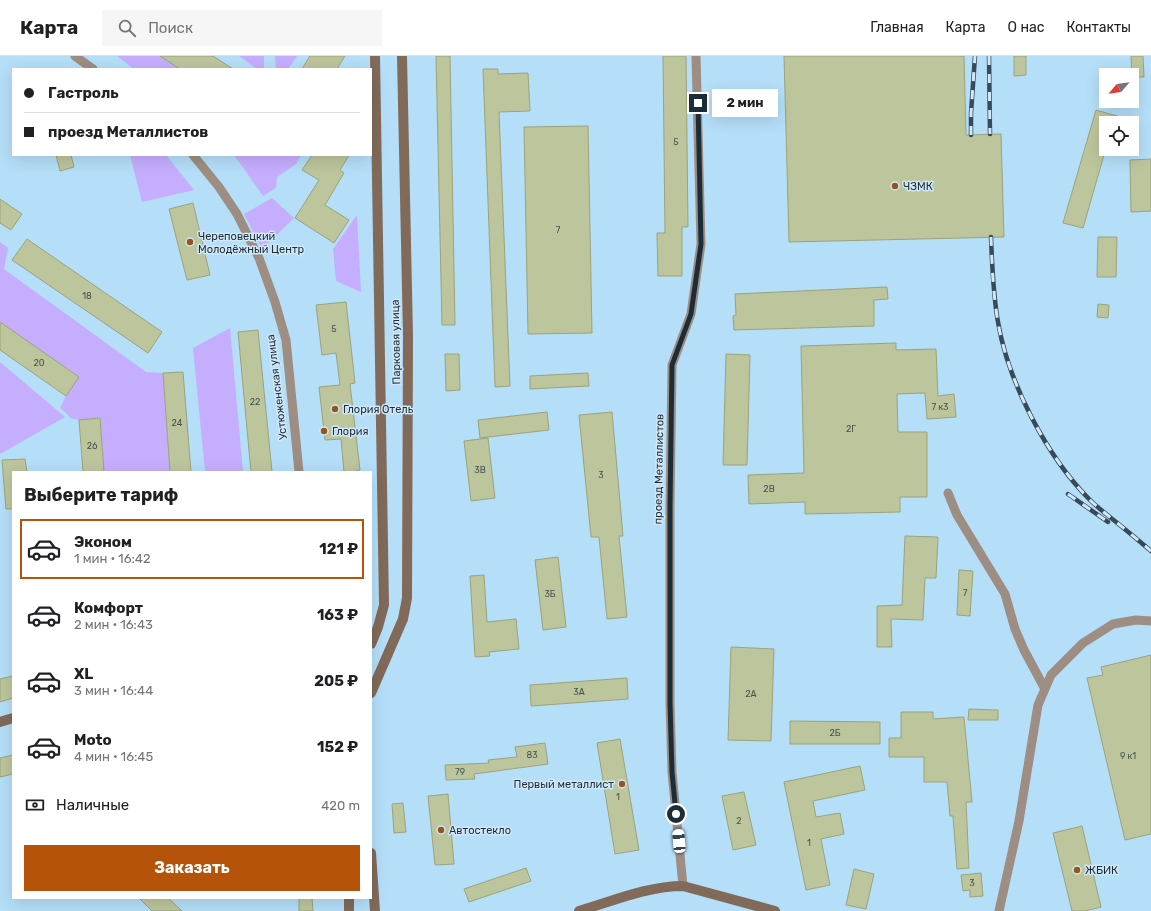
<!DOCTYPE html>
<html lang="ru">
<meta charset="utf-8">
<style>
body{margin:0;font-family:Rubik,sans-serif;background:#f6f6f6;color:#202124;height:100vh;display:flex;flex-direction:column;font-size:15px;white-space:nowrap}
*{box-sizing:border-box;margin:0}
p{font-size:13px;color:#757577}
.icon{flex:none;width:22px;height:22px;fill:none;stroke:currentColor;stroke-width:2;stroke-linecap:round;stroke-linejoin:round}
.map{position:relative;flex:1;overflow:hidden}
.sheet{position:absolute;left:12px;top:415px;width:360px;height:428px;display:flex;flex-direction:column;background:#fff;border-radius:0px;box-shadow:0 4px 16px #0002}
.sheet>*{flex:none}
.guide{position:absolute;left:12px;top:12px;width:360px;height:88px;border-radius:0px;box-shadow:0 4px 16px #0002;display:grid;align-content:center;height:88px;padding:0 12px;background:#fff}
.needle{width:26px;rotate:242deg}
.controls{position:absolute;left:1099px;top:12px;display:grid;gap:8px}
.controls a{display:grid;place-items:center;width:40px;height:40px;border-radius:0px;background:#fff;box-shadow:0 4px 16px #0002;font-size:20px}
.end{position:absolute;width:18px;height:18px;margin:-9px;border:5px solid #1d2d37;background:#fff;box-shadow:0 0 0 2px #fff}
.from{border-radius:50%}
.bubble{position:absolute;height:28px;border-radius:0px;background:#fff;box-shadow:0 4px 16px #0002;font-size:13px;font-weight:700;line-height:28px;text-align:center}
.car{position:absolute;width:12px;height:24px;margin:-12px -6px;border-radius:5px;box-shadow:0 0 3px 1px #0007;background:linear-gradient(#fff 24%,#345 0 40%,#fff 0 76%,#345 0 86%,#fff 0)}
.guide b{display:flex;align-items:center;gap:14px;height:38px;font-size:15px}
.guide b+b{border-top:1px solid #e0e0e0}
.guide i{width:10px;height:10px;background:#202124}
ul{padding:0;list-style:none}
li{display:flex;align-items:center;gap:12px;height:60px;margin:0 8px 6px;padding:0 4px;border:2px solid transparent;border-radius:0px}
li div{flex:1}
li b{display:block;font-size:15px}
li em{font-style:normal;font-weight:700}
li.selected{border-color:#b45309}
li>.icon{width:36px;height:36px;stroke-width:1.5}
h2{padding:0 12px;font-size:18px;line-height:48px}
.pay{display:flex;align-items:center;gap:10px;height:44px;padding:0 12px;font-size:15px}
.pay p{margin-inline-start:auto}
.button{display:flex;gap:8px;margin-top:auto;padding:8px 12px}
.button a{flex:1;height:46px;border-radius:0px;background:#b45309;color:#fff;font-size:16px;font-weight:700;line-height:46px;text-align:center}
header{display:flex;align-items:center;gap:24px;box-sizing:border-box;height:56px;padding:0 20px;background:#fff;border-bottom:1px solid #e0e0e0}
header strong{font-size:19px}
nav{display:flex;gap:22px;margin-inline-start:auto;font-size:14px}
.search{width:280px;height:36px;background:#f6f6f6;display:flex;align-items:center;gap:10px;box-sizing:border-box;padding:0 14px;border-radius:0px;color:#757577;font-size:15px}
.map>svg:first-child{display:block}
.green{fill:#c6aefe}
.building{fill:#bcc59c;stroke:#9ba37b}
.lines{fill:none;stroke-linecap:round;stroke-linejoin:round}
.street{stroke:#9d8d82;stroke-width:9}
.secondary{stroke:#816a59;stroke-width:10}
.rail-casing{stroke:#364a57;stroke-width:4.5}
.rail{stroke:#d0e8f9;stroke-width:3;stroke-dasharray:9;stroke-linecap:butt}
.route{stroke:#1d2d37;stroke-width:5}
.poi-dot{fill:#95561e;stroke:#d0e8f9;stroke-width:1.5}
.labels{text-anchor:middle;dominant-baseline:central;stroke-width:3;stroke-linejoin:round;paint-order:stroke}
.number-label{font-size:9px;fill:#455350}
.poi-label{font-size:11px;fill:#1d2d37;stroke:#d0e8f9;text-anchor:start}
.street-label{font-size:11px;fill:#1d2d37;stroke:#d0e8f9}
</style>
<header>
<strong>Карта</strong>
<div class="search"><svg class="icon" aria-label="search" viewBox="0 0 24 24"><circle cx="10" cy="10" r="6"/><path d="M15 15l6 6"/></svg>Поиск</div>
<nav><a>Главная</a><a>Карта</a><a>О нас</a><a>Контакты</a></nav>
</header>
<div class="map">
<svg width="1151" height="855" viewBox="0 0 1151 855">
<rect width="100%" height="100%" fill="#b5def8"/>
<path class="green" d="M117,0H160L180,13H134Z
M239,0H264V13H257Z
M275,0H297L288,13H276Z
M130,99H166L194,134L142,146Z
M234,99H301L296,108L277,121L276,132L263,140Z
M272,142L294,162L262,193L244,158Z
M357,159L361,236L336,225L333,193Z
M0,186L8,192L4,213L146,316L163,317L170,416H104L100,362L79,364L70,362L68,359L60,352L66,340L79,321L0,266Z
M230,272L243,416H205L193,292Z
M0,306L65,361L0,398Z"/>
<path class="building" d="M160,0H213L233,13H180Z
M310,0H345L337,13H302Z
M436,0H450L455,269H442Z
M663,0H686L688,171H682V220H658L657,177H665Z
M784,0H964L966,79L1001,78L1004,181L789,186Z
M1014,0H1026V19L1014,20Z
M1131,0H1143L1144,21H1132Z
M483,13H498V18L528,17L530,55L499,56L510,330L495,331Z
M1096,54L1131,64L1130,67H1106V92L1083,172L1063,167Z
M588,70L592,277L528,278L524,71Z
M56,99H71L74,111L60,115Z
M312,99H349L340,114L344,117L325,149L349,164L334,187L295,162L319,124L302,114Z
M1151,103V155L1131,156L1130,104Z
M0,143L22,158L11,174L0,167Z
M193,147L210,219L187,224L169,153Z
M1098,181H1117L1116,221H1097Z
M27,183L162,276L148,297L12,204Z
M887,231L888,243L874,244V270L734,274L733,260L736,259L735,238Z
M346,246L355,327L350,328L360,414L355,415V416H344L341,383L325,384L319,331L340,329L336,297L322,299L316,249Z
M1098,248L1109,249L1108,262L1097,261Z
M0,266L79,321L66,340L0,294Z
M258,274L272,416H251L238,276Z
M896,287V294L936,293L938,340L954,338L956,361L927,363L925,337L897,338L898,376H927V441H900V456L805,458V446L749,448L748,419L804,417L801,290Z
M445,298H459L460,334L446,335Z
M726,298L750,299L747,409H723Z
M183,316L191,416H170L163,317Z
M588,317L589,330L530,333V320Z
M547,356L549,374L480,382L478,364Z
M612,356L623,480H619L627,561L607,563L599,481H591L579,359Z
M100,362L104,416H83L79,364Z
M488,382L495,442L471,445L464,385Z
M25,403L27,416H13V453H6L2,404Z
M905,480L938,481L936,522H925L923,564L891,563L892,591H877V550L902,549Z
M558,501L566,571L543,574L535,504Z
M959,514L973,515L970,560L957,559Z
M484,519L487,566L516,563L519,593L489,596L490,600L475,601L470,520Z
M731,591L774,593L771,685L728,684Z
M1151,599V778L1125,784L1087,622L1103,619L1101,611Z
M13,620V642L0,646V623Z
M627,622L628,643L531,650L530,629Z
M969,653L998,654V664H968Z
M901,656H933V663L964,661L972,746H966L969,812L957,813L953,760H950L947,726H924V701H889V682H901Z
M790,665L880,666V688H790Z
M620,683L639,794L615,798L597,687Z
M545,687L548,708L474,718L475,723L446,724L445,709L489,707L488,704L517,701L515,691Z
M13,699V718L0,721V702Z
M860,710L865,734L813,745L816,761L840,757L844,778L821,783L830,829L806,834L784,726Z
M744,736L756,789L733,794L722,740Z
M448,738L454,808L435,809L428,740Z
M403,747L406,776L394,777L392,748Z
M1082,770L1101,851L1085,855H1072L1053,777Z
M526,812L531,825L469,846L464,833Z
M854,813L874,818L866,853L846,849Z
M981,817L983,840L970,841V834L963,835L961,819Z
M139,842H168L182,855H152Z
M299,842H312L313,855H299Z"/>
<g class="lines">
<path class="street" d="M75,0L93,13
M193,99L219,131L237,158L259,202L275,246L286,284L299,416
M948,437L957,459L1005,538L1015,573L1024,594L1045,633
M683,830L672,716L670,647V451L672,309L691,258L701,188L696,0
M999,855L1019,765L1038,649L1051,619L1083,587L1113,568L1136,564L1151,565"/>
<path class="secondary" d="M371,588L378,571L384,549L375,0
M371,637L403,563L407,542L408,280L402,0
M0,666L13,662
M371,797L375,855
M349,842V855
M579,855C613,845 648,830 683,830L775,855"/>
<g class="rail-casing">
<path id="rail" d="M989,0L990,78
M971,79V57L975,0
M991,181C992,209 993,238 998,266C1008,326 1047,401 1090,444C1097,451 1104,456 1111,462C1125,473 1138,484 1151,495
M1068,438L1108,466"/>
</g>
<use href="#rail" class="rail"/>
</g>
<g class="lines">
<path class="route" d="M676,758L672,716L670,647V451L672,309L691,258L701,188L698,47"/>
</g>
<g class="poi-dot">
<circle cx="895" cy="130" r="4"/>
<circle cx="190" cy="186" r="4"/>
<circle cx="335" cy="353" r="4"/>
<circle cx="324" cy="375" r="4"/>
<circle cx="622" cy="728" r="4"/>
<circle cx="441" cy="774" r="4"/>
<circle cx="1077" cy="814" r="4"/>
</g>
<g class="labels">
<g class="number-label">
<text x="676" y="86">5</text>
<text x="558" y="174">7</text>
<text x="87" y="240">18</text>
<text x="334" y="273">5</text>
<text x="39" y="307">20</text>
<text x="255" y="346">22</text>
<text x="940" y="351">7 к3</text>
<text x="177" y="367">24</text>
<text x="851" y="373">2Г</text>
<text x="92" y="390">26</text>
<text x="480" y="414">3В</text>
<text x="601" y="419">3</text>
<text x="769" y="433">2В</text>
<text x="965" y="537">7</text>
<text x="550" y="538">3Б</text>
<text x="579" y="636">3А</text>
<text x="751" y="638">2А</text>
<text x="835" y="677">2Б</text>
<text x="532" y="699">83</text>
<text x="1128" y="700">9 к1</text>
<text x="460" y="716">79</text>
<text x="618" y="741">1</text>
<text x="739" y="765">2</text>
<text x="809" y="787">1</text>
<text x="972" y="827">3</text>
</g>
<g class="poi-label">
<text x="903" y="130">ЧЗМК</text>
<text x="198" y="180">Череповецкий<tspan x="198" dy="13">Молодёжный Центр</tspan></text>
<text x="343" y="353">Глория Отель</text>
<text x="332" y="375">Глория</text>
<text x="614" y="728" text-anchor="end">Первый металлист</text>
<text x="449" y="774">Автостекло</text>
<text x="1085" y="814">ЖБИК</text>
</g>
<g class="street-label">
<text transform="translate(396 286) rotate(-91)">Парковая улица</text>
<text transform="translate(277 331) rotate(-97)">Устюженская улица</text>
<text transform="translate(659 413) rotate(-89)">проезд Металлистов</text>
</g>
</g>
</svg>
<div class="controls">
<a><svg class="needle" viewBox="-14 -14 28 28"><path d="M0-13l5 13h-10z" fill="#e53935"/><path d="M0 13l5-13h-10z" fill="#757577"/></svg></a>
<a><svg class="icon" aria-label="locate" viewBox="0 0 24 24"><circle cx="12" cy="12" r="6"/><path d="M12 2v4M12 18v4M2 12h4M18 12h4"/></svg></a>
</div>
<i class="end from" style="left:676px;top:758px"></i>
<i class="end" style="left:698px;top:47px"></i>
<div class="bubble" style="left:712px;top:33px;width:66px">2 мин</div>
<i class="car" style="left:679px;top:785px;rotate:355deg"></i>
<div class="guide">
<b><i class="from"></i>Гастроль</b>
<b><i></i>проезд Металлистов</b>
</div>
<section class="sheet">
<h2>Выберите тариф</h2>
<ul>
<li class="selected"><svg class="icon" aria-label="car" viewBox="0 0 24 24"><path d="M5 17H2v-5l4-1 3-4h7l3 4 3 1v5h-3M9 17h6M6 11h13"/><circle cx="7" cy="17" r="2"/><circle cx="17" cy="17" r="2"/></svg><div><b>Эконом</b><p>1 мин · 16:42</p></div><em>121 ₽</em></li>
<li><svg class="icon" aria-label="car" viewBox="0 0 24 24"><path d="M5 17H2v-5l4-1 3-4h7l3 4 3 1v5h-3M9 17h6M6 11h13"/><circle cx="7" cy="17" r="2"/><circle cx="17" cy="17" r="2"/></svg><div><b>Комфорт</b><p>2 мин · 16:43</p></div><em>163 ₽</em></li>
<li><svg class="icon" aria-label="car" viewBox="0 0 24 24"><path d="M5 17H2v-5l4-1 3-4h7l3 4 3 1v5h-3M9 17h6M6 11h13"/><circle cx="7" cy="17" r="2"/><circle cx="17" cy="17" r="2"/></svg><div><b>XL</b><p>3 мин · 16:44</p></div><em>205 ₽</em></li>
<li><svg class="icon" aria-label="car" viewBox="0 0 24 24"><path d="M5 17H2v-5l4-1 3-4h7l3 4 3 1v5h-3M9 17h6M6 11h13"/><circle cx="7" cy="17" r="2"/><circle cx="17" cy="17" r="2"/></svg><div><b>Moto</b><p>4 мин · 16:45</p></div><em>152 ₽</em></li>
</ul>
<div class="pay"><svg class="icon" aria-label="cash" viewBox="0 0 24 24"><path d="M3 7h18v10H3z"/><circle cx="12" cy="12" r="2"/></svg>Наличные<p>420 m</p></div>
<div class="button"><a>Заказать</a></div>
</section>
</div>
